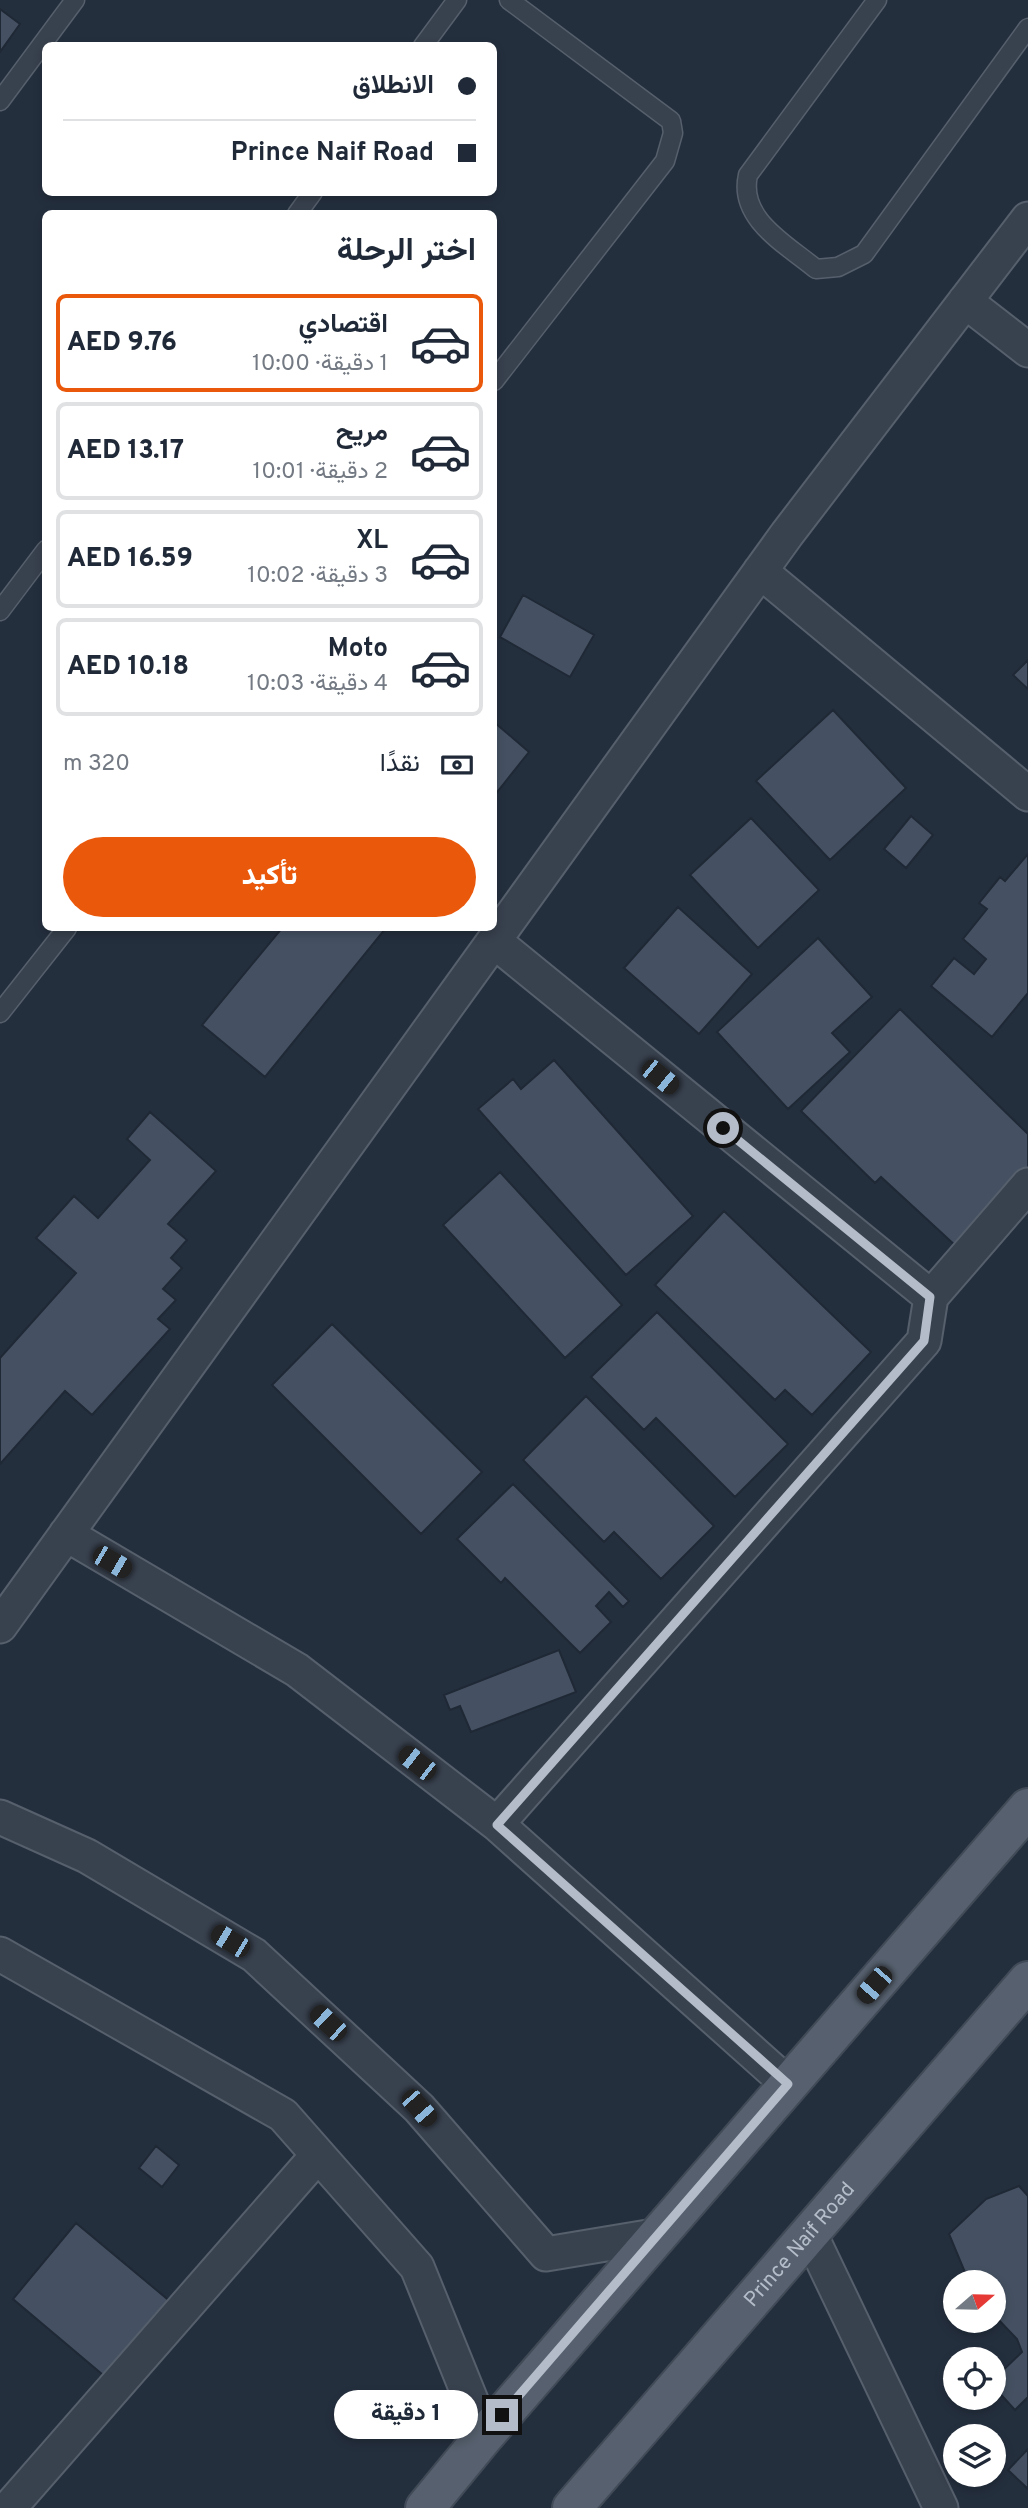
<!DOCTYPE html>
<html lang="ar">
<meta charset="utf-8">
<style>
body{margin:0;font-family:Overpass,Vazirmatn,sans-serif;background:#f2f2f3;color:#1f2937;direction:rtl;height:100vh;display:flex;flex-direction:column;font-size:26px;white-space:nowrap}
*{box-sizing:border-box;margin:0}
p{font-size:23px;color:#747a83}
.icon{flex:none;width:38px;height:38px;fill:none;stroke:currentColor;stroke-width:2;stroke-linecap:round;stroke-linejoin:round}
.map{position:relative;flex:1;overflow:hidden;direction:ltr}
.side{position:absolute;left:42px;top:210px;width:455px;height:721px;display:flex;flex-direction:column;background:#fff;border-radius:10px;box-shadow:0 4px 10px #0003;direction:rtl}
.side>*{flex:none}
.top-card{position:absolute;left:42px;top:42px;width:455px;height:154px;border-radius:10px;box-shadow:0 4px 10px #0003;direction:rtl;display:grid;align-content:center;height:154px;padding:0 21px;background:#fff}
.needle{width:46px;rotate:70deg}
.controls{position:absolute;left:943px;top:2270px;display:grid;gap:14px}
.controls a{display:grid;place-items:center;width:63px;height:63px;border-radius:50%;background:#fff;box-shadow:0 4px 10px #0003;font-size:35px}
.end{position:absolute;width:32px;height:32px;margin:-16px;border:9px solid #b4bcc9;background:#111;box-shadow:0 0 0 4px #111}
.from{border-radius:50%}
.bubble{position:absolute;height:49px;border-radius:24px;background:#fff;box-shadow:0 4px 10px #0003;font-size:23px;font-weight:800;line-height:49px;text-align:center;direction:rtl}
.car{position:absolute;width:21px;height:42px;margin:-21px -10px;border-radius:9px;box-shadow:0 0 5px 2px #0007;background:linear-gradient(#222 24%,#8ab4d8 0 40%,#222 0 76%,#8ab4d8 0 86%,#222 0)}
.top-card b{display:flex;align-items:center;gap:24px;height:66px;font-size:26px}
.top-card b+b{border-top:2px solid #e0e1e3}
.top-card i{width:18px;height:18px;background:#1f2937}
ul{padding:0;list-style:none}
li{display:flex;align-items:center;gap:21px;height:98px;margin:0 14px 10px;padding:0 7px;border:4px solid #e0e1e3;border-radius:10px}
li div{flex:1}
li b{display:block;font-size:26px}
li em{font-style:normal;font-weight:800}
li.selected{border-color:#ea580c}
li>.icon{width:63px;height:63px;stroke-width:1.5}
h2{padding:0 21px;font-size:32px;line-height:84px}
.pay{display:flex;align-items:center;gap:18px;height:77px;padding:0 21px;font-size:26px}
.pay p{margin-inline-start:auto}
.primary-button{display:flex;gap:14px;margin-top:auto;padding:14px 21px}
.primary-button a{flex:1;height:80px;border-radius:42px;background:#ea580c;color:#fff;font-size:28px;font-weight:800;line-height:80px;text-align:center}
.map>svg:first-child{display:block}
.building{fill:#455162;stroke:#1f2835;stroke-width:2}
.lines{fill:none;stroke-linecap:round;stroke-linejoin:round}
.service-casing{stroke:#565f6c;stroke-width:21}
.minor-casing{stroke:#565f6c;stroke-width:37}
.primary-casing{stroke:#414a57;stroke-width:42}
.service{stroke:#38414e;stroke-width:18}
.minor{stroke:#38414e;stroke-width:33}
.primary{stroke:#56606e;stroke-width:38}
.route{stroke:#b4bcc9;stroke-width:9}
.labels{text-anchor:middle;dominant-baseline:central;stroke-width:6;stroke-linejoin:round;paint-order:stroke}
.street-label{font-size:21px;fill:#b4bcc9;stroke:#1d2633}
</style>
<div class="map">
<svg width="1028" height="2508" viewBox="0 0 1028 2508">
<rect width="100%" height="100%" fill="#242f3e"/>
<path class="building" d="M0,9L20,24L0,52Z
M523,595L594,635L570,677L500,637Z
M1028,660V689L1013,675Z
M833,710L906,788L830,860L756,781Z
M494,722L529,752L494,796Z
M911,816L933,835L906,868L884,849Z
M751,818L819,890L758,948L690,875Z
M1028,854V993L992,1037L931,986L954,958L974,974L986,959L963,939L987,909L979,903L1000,877L1005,881Z
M678,907L752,974L699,1034L624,968Z
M282,928H386L265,1077L202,1025Z
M818,938L872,997L832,1033L850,1052L788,1109L717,1032Z
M900,1009L1028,1134V1173L957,1247L881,1177L875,1183L801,1111Z
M554,1060L693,1216L626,1275L478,1109L513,1079L521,1089Z
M150,1112L216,1171L168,1224L187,1240L171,1258L182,1268L163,1289L176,1300L158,1319L170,1329L92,1415L65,1391L0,1464V1358L76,1273L36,1238L74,1196L98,1218L150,1160L127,1139Z
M500,1172L622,1305L565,1358L443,1225Z
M724,1211L871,1352L812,1415L785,1390L775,1400L655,1285Z
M657,1312L788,1444L735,1497L656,1418L644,1430L591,1377Z
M332,1324L482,1472L421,1534L272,1385Z
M586,1396L714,1526L661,1579L614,1532L604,1542L523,1460Z
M513,1484L629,1601L623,1607L609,1592L596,1606L611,1622L580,1653L505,1578L501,1583L457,1539Z
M559,1650L576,1692L471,1732L460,1706L450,1710L444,1695Z
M156,2146L179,2165L162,2187L139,2168Z
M1019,2186L1028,2196V2397L1015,2410L994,2387V2379L1022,2352L1017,2339L994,2315V2282H969L949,2234L986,2199Z
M76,2223L172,2303L109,2380L13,2299Z
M1028,2449V2489L1008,2470Z"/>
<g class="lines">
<g class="service-casing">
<path id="service" d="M877,0L748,175C738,219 786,244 816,269L838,267L864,254L1028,28
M423,46L457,0
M0,101L75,0
M297,214L313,192
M494,381L665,161L673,133L671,121L509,0
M0,611L46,550
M0,1013L67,928"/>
</g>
<g class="minor-casing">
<path id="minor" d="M965,301L1028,350
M760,571L1028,794
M494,941L931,1297
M66,1534L297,1670L497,1824L788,2084
M0,1626L787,534L1028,219
M0,1817L87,1856L254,1955L419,2108L546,2254L660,2235
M497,1824L924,1341L931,1297L1028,1185
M0,1954L283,2115L417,2267L485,2435
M810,2234L941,2508
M9,2508L318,2155"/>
</g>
<g class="primary-casing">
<g id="primary">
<path d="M425,2508L485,2435L1028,1808"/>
<path id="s1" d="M572,2508L1028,1981"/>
</g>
</g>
<use href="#service" class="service"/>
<use href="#minor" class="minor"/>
<use href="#primary" class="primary"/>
</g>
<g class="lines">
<path class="route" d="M502,2415L788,2084L497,1825L924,1341L930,1297L723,1128"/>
</g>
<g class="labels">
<g class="street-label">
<text stroke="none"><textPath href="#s1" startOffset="348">Prince Naif Road</textPath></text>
</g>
</g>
</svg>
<div class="controls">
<a><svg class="needle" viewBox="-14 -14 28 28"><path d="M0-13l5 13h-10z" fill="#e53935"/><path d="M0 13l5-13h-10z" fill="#747a83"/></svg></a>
<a><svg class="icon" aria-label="locate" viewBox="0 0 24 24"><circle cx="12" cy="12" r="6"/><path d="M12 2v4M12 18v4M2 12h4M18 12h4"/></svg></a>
<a><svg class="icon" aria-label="layers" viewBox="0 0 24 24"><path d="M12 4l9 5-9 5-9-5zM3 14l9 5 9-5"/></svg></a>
</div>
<i class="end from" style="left:723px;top:1128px"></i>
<i class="end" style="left:502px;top:2415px"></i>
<div class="bubble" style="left:334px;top:2390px;width:144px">1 دقيقة</div>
<i class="car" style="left:660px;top:1077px;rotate:129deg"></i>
<i class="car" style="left:112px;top:1562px;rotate:120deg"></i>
<i class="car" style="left:417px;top:1763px;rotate:308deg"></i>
<i class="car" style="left:230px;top:1941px;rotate:301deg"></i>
<i class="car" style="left:874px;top:1985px;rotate:221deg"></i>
<i class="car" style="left:328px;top:2023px;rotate:313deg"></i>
<i class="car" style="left:419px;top:2108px;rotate:139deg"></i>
<div class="top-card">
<b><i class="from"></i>الانطلاق</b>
<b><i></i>Prince Naif Road</b>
</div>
<section class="side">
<h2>اختر الرحلة</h2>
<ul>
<li class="selected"><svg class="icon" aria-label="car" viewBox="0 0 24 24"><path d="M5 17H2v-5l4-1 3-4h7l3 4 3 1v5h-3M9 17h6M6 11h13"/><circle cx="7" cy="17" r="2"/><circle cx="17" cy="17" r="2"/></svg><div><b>اقتصادي</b><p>1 دقيقة · 10:00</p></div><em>AED 9.76</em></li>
<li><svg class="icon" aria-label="car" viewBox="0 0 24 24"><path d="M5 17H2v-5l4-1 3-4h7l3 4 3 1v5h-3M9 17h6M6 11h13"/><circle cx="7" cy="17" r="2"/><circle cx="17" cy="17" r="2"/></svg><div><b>مريح</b><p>2 دقيقة · 10:01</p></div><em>AED 13.17</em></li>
<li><svg class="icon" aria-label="car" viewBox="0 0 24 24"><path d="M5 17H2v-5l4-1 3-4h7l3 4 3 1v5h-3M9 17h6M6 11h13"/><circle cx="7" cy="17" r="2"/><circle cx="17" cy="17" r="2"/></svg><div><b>XL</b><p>3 دقيقة · 10:02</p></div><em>AED 16.59</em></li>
<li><svg class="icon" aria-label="car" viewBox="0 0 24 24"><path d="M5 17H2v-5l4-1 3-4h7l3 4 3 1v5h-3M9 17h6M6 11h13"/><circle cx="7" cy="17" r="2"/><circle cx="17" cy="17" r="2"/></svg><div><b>Moto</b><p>4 دقيقة · 10:03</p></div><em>AED 10.18</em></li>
</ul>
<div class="pay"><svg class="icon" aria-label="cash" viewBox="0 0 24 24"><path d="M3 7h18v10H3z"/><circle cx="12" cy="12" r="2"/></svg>نقدًا<p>320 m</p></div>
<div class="primary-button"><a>تأكيد</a></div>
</section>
</div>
